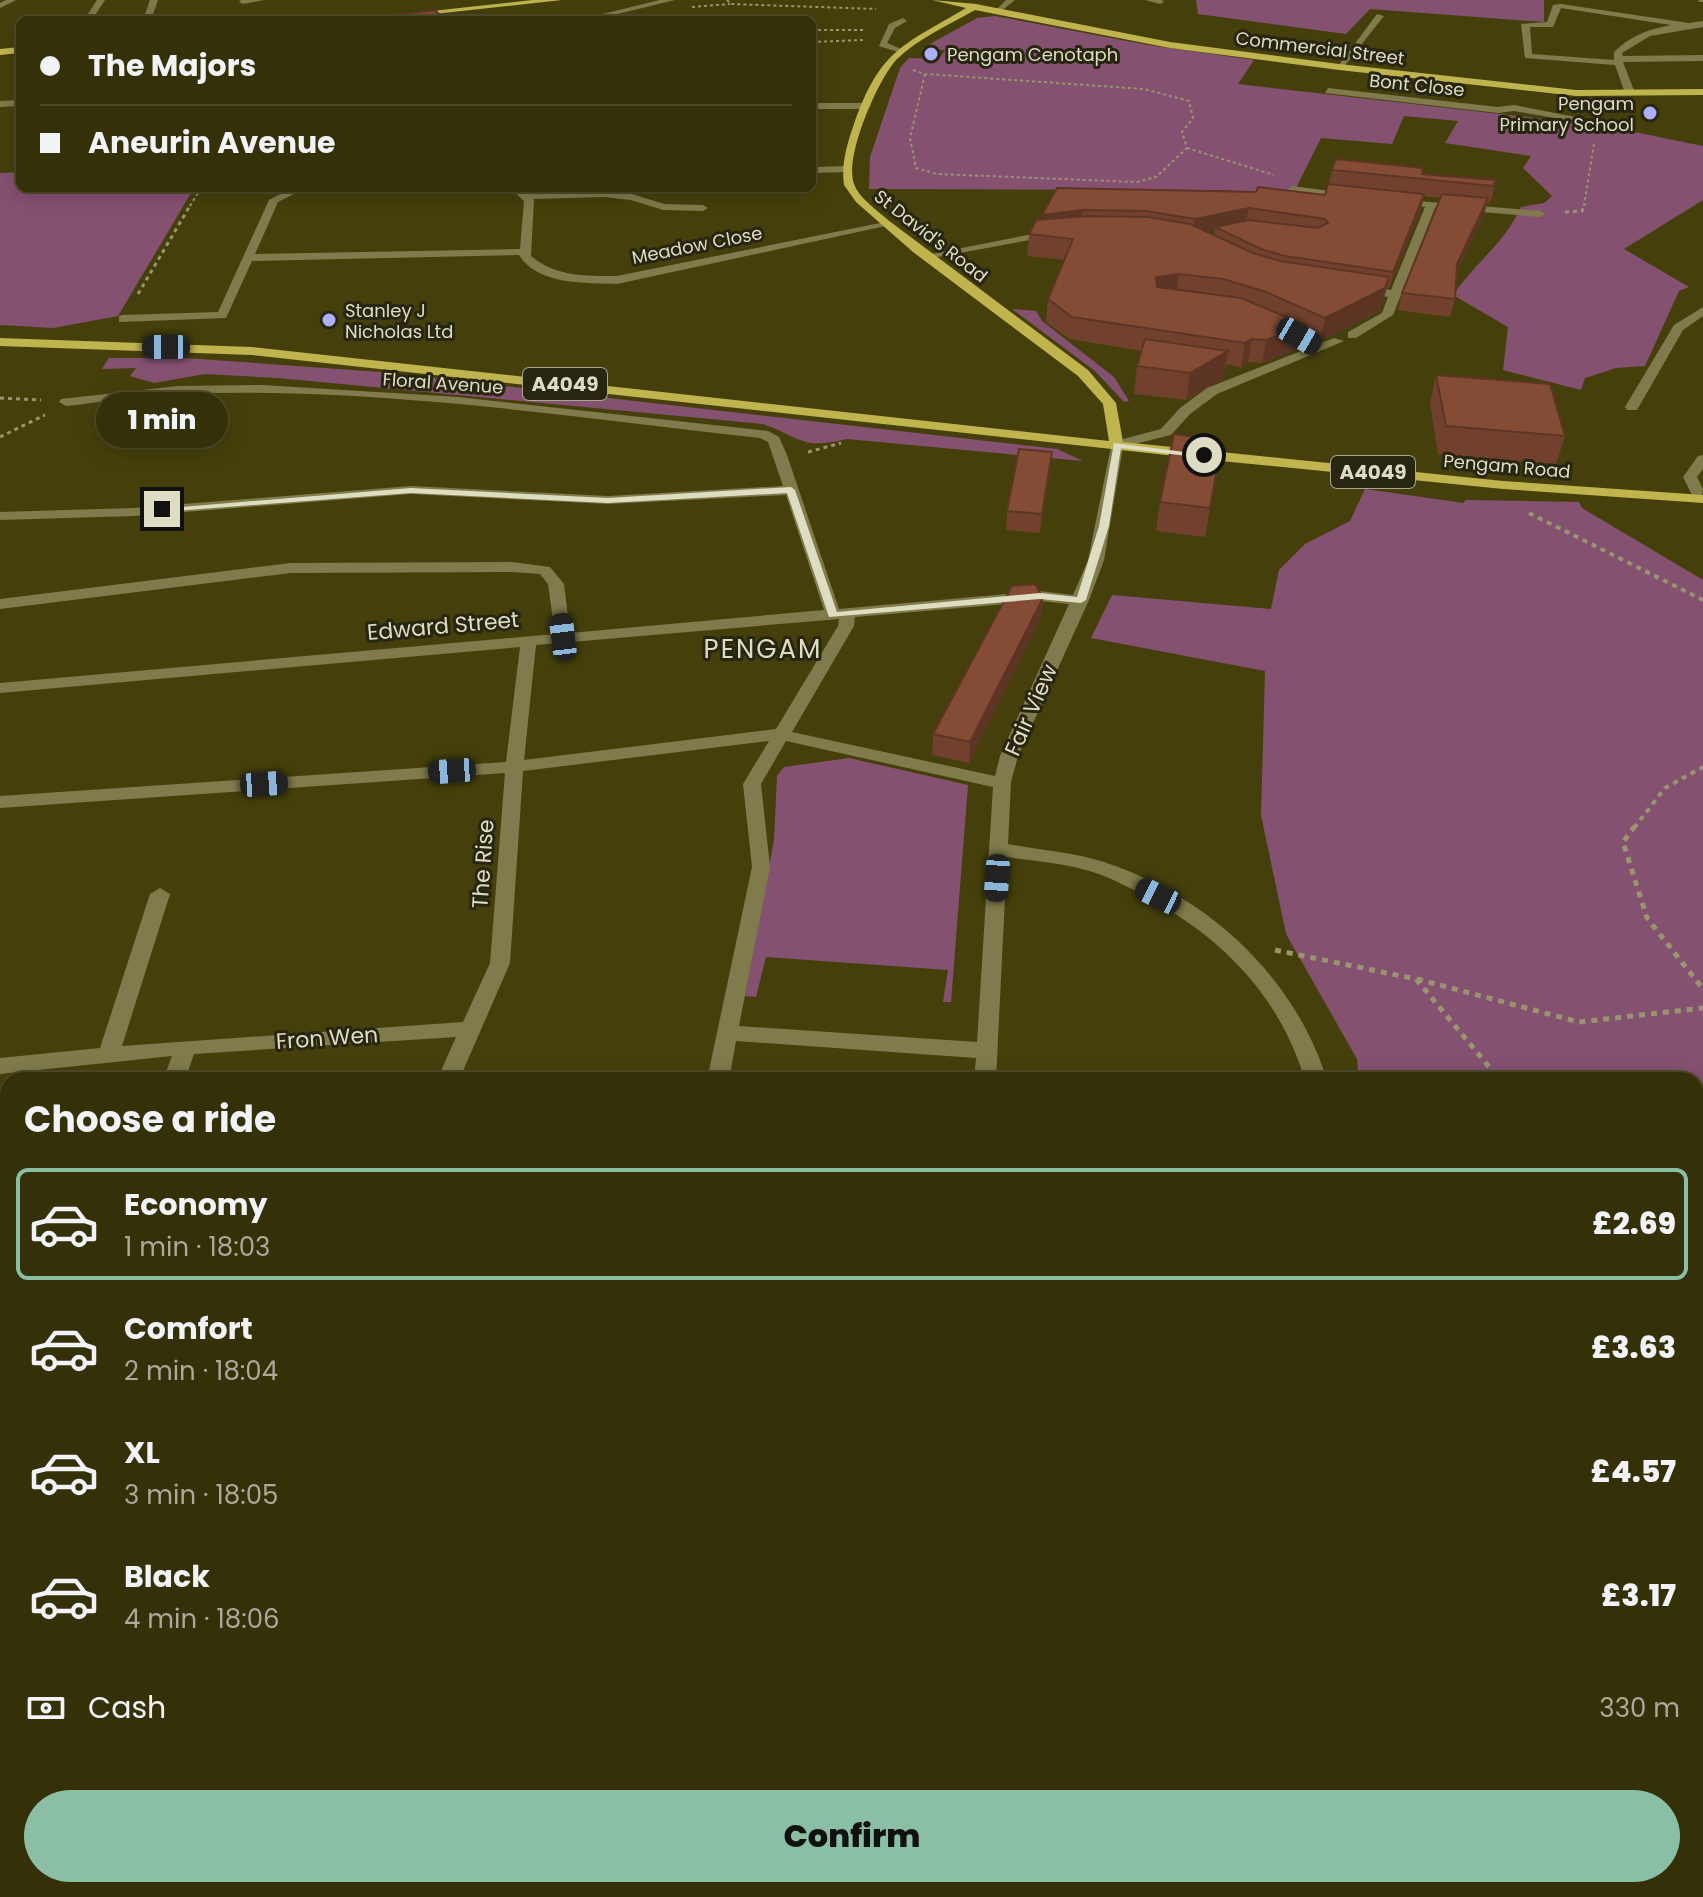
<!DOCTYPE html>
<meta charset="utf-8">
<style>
body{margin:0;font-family:Poppins,sans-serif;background:#3c3812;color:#f1f3f6;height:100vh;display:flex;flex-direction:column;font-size:30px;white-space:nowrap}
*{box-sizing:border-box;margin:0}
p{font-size:26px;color:#a9a99c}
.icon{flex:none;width:44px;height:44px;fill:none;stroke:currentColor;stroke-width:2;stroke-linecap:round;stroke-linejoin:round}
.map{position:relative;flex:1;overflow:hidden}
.sheet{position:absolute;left:0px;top:1072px;width:1704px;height:826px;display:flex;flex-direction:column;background:#343008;border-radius:24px 24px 0 0;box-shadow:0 4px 20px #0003,0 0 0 2px #4e4b29}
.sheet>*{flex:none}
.top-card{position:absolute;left:16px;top:16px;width:800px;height:176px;border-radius:12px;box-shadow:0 4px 20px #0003,0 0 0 2px #4e4b29;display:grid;align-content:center;height:176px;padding:0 24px;background:#343008}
.end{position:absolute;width:36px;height:36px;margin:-18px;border:10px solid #dedcc2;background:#111;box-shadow:0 0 0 4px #111}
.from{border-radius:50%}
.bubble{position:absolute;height:56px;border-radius:28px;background:#343008;box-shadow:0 4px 20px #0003,0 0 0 2px #4e4b29;font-size:26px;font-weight:800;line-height:56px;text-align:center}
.car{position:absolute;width:24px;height:48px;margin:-24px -12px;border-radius:10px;box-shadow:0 0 6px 2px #0007;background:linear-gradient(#222 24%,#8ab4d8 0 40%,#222 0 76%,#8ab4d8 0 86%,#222 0)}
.top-card b{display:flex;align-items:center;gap:28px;height:76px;font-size:30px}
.top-card b+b{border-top:2px solid #4e4b29}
.top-card i{width:20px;height:20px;background:#f1f3f6}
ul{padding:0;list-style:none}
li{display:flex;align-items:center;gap:24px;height:112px;margin:0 16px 12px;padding:0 8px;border:4px solid transparent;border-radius:12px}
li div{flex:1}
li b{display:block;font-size:30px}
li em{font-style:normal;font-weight:800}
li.active{border-color:#8abfa5}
li>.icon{width:72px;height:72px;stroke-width:1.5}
h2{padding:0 24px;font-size:36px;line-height:96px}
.pay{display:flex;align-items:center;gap:20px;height:88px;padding:0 24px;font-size:30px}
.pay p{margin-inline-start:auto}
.cta{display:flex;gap:16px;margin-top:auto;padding:16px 24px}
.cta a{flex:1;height:92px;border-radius:48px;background:#8abfa5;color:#111;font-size:32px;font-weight:800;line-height:92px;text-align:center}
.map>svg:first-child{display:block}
.green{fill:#855171}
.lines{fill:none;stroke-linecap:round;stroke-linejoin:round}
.path-far4{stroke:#99966f;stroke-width:2;stroke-dasharray:3 3;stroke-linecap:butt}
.path-far3{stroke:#99966f;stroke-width:3;stroke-dasharray:4 4;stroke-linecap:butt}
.path-far2{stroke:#99966f;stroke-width:4;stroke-dasharray:5 5;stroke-linecap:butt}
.path-far1{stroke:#99966f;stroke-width:5;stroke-dasharray:6 6;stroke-linecap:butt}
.path{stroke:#99966f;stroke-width:7;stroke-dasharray:8 8;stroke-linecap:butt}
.minor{fill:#807b4c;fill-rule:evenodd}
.major{fill:#c0b44e;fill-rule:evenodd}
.wall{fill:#72412e;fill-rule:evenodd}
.shaded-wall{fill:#5d3525}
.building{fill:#854c35;stroke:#5d3525;stroke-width:2}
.route{fill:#dedcc2}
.poi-dot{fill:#adaffb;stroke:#282611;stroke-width:3}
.labels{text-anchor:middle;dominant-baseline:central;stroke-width:6;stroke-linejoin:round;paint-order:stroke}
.far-street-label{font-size:18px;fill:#dedcc2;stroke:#282611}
.far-poi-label{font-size:18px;fill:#dedcc2;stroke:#282611;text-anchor:start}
.shield{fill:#282611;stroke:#a7a58d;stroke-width:2}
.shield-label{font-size:20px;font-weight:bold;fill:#dedcc2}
.street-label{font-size:22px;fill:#dedcc2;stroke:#282611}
.quarter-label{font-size:26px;letter-spacing:2px;fill:#dedcc2;stroke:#282611}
</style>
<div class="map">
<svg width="1703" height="1897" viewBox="0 0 1703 1897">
<rect width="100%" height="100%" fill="#45400b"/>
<path class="green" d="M1196,0H1544V22L1370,9L1346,34L1198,14Z
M995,16L1148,45L1254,60L1238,84L1605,126L1703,146V200L1624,249L1689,287L1679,291L1645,366L1616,368L1585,378L1581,390L1503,370L1508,327L1453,295C1475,263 1505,243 1521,207L1544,203L1552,196L1523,168L1531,156L1445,143L1458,121L1404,116L1392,144L1321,138L1293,194L1219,190L869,189L870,157L900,68L909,58L939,59L945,50L921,49L977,18Z
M20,172V188H194L118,316L53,328L0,325V173Z
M1012,309L1036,311L1042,321L1114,377L1129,401L1124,402L1095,371Z
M109,358H185L380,372L1057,449L1083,461L847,439C801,450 802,438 763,424L278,378L205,374L154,383L130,376L136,368L102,369Z
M1365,489L1464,503L1465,500L1579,502L1582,508L1703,580V1530L1696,1528V1080H1359L1357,1059L1286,934L1261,815L1265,671L1091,638L1112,595L1271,609L1279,570L1305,544L1350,521Z
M849,758L968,785L951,1002H943L948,970L766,957L756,997L745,996L774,840L777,776L784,767Z"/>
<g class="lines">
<path class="path-far4" d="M727,0L731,4L876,9
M692,7L730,4
M812,30H864
M812,42L863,40
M913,70L925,74L1144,89L1189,101L1193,118L1182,132L1187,148
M925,74L910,138L916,168L937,174L1137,182L1156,177L1187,148
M1187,148L1274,175
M190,206L201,188
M1584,206L1594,144"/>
<path class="path-far3" d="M1565,212L1582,211L1585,204
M138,294L191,204
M0,398L41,400
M0,437L45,415
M808,452L841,443"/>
<path class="path-far2" d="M1529,513L1703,600
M1634,828L1665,788L1703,767"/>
<path class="path-far1" d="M1635,826L1623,842L1647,918L1703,989
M1275,950L1416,979L1500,1080
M1417,979L1579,1022L1703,1008"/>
<path class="path" d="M1696,1293L1703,1294
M0,1402L8,1404"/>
<path class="minor" d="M6,0H16L0,8V3Z
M97,0H105L92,20H84Z
M150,0H158L151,20H143Z
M241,0H264L243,4L239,2Z
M660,0H675L593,20H578Z
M1006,0H1015L1000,12H994Z
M1145,0H1162L1164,2L1160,4Z
M1698,0H1703V2H1699Z
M1561,4L1689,23L1703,21V27L1650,36L1622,53L1623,56L1703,55V61L1623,62L1635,93L1630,96L1625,93L1615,65L1525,58L1521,24L1547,22L1553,5ZM1561,8L1671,25C1649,29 1630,36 1614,52V60L1532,54L1530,27H1553Z
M1377,14L1384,16L1342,69H1336Z
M903,18L907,21L895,28L887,43L901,49V53L879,46L889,24Z
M1328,88L1498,107L1514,105L1601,122L1596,125L1514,111L1498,113L1325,93Z
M20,100V106L0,107V101Z
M812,103H866L871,106L866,109H812Z
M812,167L847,166L852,169L847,172L812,173Z
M1293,186L1352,194L1357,197L1352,200L1289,191L1288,189Z
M292,188H306L278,202L255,254L520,249L524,201L510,188H521L527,193L604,191L632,194L664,204L703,205L708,208L703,211L663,210L631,200L604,197L534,199L531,256C556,277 586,276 617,276L885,222L890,225L617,284C586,283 537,285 519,255L252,261L226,318L119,322V316L123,315L218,312L269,200Z
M634,188H677C668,194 643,194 634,188Z
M1392,199L1540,211L1545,214L1540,217L1435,208L1393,315L1356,338H1348V332L1382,313L1388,297L1353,289L1359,285L1391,290L1425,207L1391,201Z
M1053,230L1059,233L1057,235L927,259L921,256Z
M1703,307V316L1683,330L1637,410H1627L1625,407L1674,325Z
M1334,338L1344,341L1217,394L1190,414L1171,435L1123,447L1104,560L1089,600L1018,756L1011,782L1008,844C1040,850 1073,852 1104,862C1207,896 1294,975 1327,1080H1305C1280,997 1223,938 1148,898C1129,887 1108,876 1086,870C1061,863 1033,861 1007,857L996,1080H974L976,1058L736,1041L729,1080H707L752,867L743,784L769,741L523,771L510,963L459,1080H437L456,1037L194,1054L185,1080H163L172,1056L0,1074V1058L100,1048L150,894L160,888L170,894L122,1046L463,1022L490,963L505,773L0,808V796L506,762L520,647L0,693V683L555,634L548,584L540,574L512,572L291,573L0,609V599L291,563L512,562L550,567L564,584L570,633L824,610L786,495L608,504L411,494L134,516L0,520V512L134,508L411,486L608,496L783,486L768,442L760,438C571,417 370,386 180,394C142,395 104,402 66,406L59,402L61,399L178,386L262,385L458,397L768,431L779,437L787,455L839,609L1040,591L1073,595L1088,560L1112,442L1161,429L1180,408L1207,388ZM1040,601L1069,604L1000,756L995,776L792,732L854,626L855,617ZM839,619L838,626L776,729L524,760L536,645ZM786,741L993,787L977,1042L739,1026L770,867L761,784Z
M1703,455V469L1697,477L1703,489L1701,503L1694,499L1683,477L1698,456Z
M1703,1711V1741L1696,1744V1714Z
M540,1890H663L666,1897H539Z
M923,1890H955V1897H923Z
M1318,1890H1350L1351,1897H1319Z
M1618,1890H1650V1897H1618Z"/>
<path class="major" d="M533,0H562L379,20H349Z
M932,0L976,4L1170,42L1339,64L1576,90L1703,89V95L1576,96L1339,70L1170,48L975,10C949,25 919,38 897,59C878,79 844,157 854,184C859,198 877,210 888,220L1088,370L1116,403L1123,442L1503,481L1703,495V503L1503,489L1221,461L252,355L0,346V338L252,347L1109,441L1103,404L1078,376L913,252L856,202L844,185C841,164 847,144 854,124C880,50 902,46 966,8Z
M20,47V53L0,55V49Z"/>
</g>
<path class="wall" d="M1332,170L1422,174L1496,180L1492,197L1489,203H1487L1484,215L1456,273L1455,299L1450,317L1398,310L1402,293L1440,198L1424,196L1421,209L1389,288L1387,287L1380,311L1320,341L1304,333L1301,348L1262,363L1248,362L1241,367L1226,364L1223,378L1186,400L1134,394L1137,366L1142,351L1070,339L1046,322L1048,299L1064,260L1027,256L1029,234L1042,220L1057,188L1325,195L1329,184ZM1215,229L1214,235L1206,231Z
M1436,375L1565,436L1556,464L1438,454L1430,403Z
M1222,441L1205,537L1156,531L1160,502Z
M1052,452L1040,533L1006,530L1007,511Z
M1043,598L1041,618L969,763L932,755L933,734Z"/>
<path class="shaded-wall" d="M1424,194L1421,209L1389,288L1393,272Z
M1488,198L1484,215L1452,282L1457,264Z
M1249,208L1246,223L1215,227V229L1193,234L1195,219Z
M1082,210L1081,225L1041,230L1042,215Z
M1179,274L1176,297L1153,299L1156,277Z
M1389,277L1384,299L1380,311L1320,341L1325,318Z
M1306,325L1301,348L1262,363L1266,340Z
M1252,339L1248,362L1241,367L1245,343Z
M1228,351L1223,378L1186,400L1190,373Z
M1052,452L1050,471L1040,533L1042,514Z
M1043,598L1041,618L969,763L970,742Z"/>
<path class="building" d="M435,10L444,20H345Z
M1336,159L1423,168L1422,174L1496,180L1493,186L1332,170Z
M1328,184L1424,194L1393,272L1285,256L1261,249L1215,227L1249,220L1318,228L1328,223L1325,219L1249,208L1195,219L1146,211L1082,210L1042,215L1057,188L1256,192L1258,187L1325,195Z
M1442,194L1488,198L1457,264L1455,299L1402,293Z
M1085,216L1148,217L1190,224L1253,253L1280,261L1389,277L1385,288L1325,318L1266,292L1223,279L1179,274L1156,277L1157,287L1241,298L1306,325L1266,340L1252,339L1245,343L1072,317L1048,299L1073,239L1029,234L1036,220Z
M1145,339L1228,351L1190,373L1137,366Z
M1436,375L1550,384L1565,436L1446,426Z
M1174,434L1222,441L1210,508L1160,502Z
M1019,449L1052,452L1042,514L1007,511Z
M1035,584L1043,598L970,742L933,734L1012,586Z"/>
<path class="route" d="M1114,443L1208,455L1204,458L1121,448L1109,526L1086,600L1081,603L1040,599L829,617L787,493L608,503L411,493L162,512L158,509L411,488L608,498L791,487L795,490L837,612L1040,593L1077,597L1099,526Z"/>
<g class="poi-dot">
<circle cx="931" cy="54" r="8"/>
<circle cx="1650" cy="113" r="8"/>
<circle cx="329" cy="320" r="8"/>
</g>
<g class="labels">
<g class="far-street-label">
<text transform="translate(1320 48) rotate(7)">Commercial Street</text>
<text transform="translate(1417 85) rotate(6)">Bont Close</text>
<text transform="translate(931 236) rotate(38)">St David's Road</text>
<text transform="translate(697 245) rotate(-11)">Meadow Close</text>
<text transform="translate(443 383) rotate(4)">Floral Avenue</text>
<text transform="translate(1507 466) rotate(5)">Pengam Road</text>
</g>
<g class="far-poi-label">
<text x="947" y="54">Pengam Cenotaph</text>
<text x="1634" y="103" text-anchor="end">Pengam<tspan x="1634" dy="21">Primary School</tspan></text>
<text x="345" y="310">Stanley J<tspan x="345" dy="21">Nicholas Ltd</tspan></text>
</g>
<g class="shield">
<rect x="523" y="368" width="84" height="32" rx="6"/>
<rect x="1331" y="456" width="84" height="32" rx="6"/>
</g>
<g class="shield-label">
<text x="565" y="384">A4049</text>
<text x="1373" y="472">A4049</text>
</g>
<g class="street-label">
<text transform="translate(443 626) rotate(-5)">Edward Street</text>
<text transform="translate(1031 710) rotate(-66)">Fair View</text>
<text transform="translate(483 864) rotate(-86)">The Rise</text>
<text transform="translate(327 1038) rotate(-4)">Fron Wen</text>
</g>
<g class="quarter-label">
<text x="763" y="649">PENGAM</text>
</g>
</g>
</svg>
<i class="end from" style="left:1204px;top:455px"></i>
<i class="end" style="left:162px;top:509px"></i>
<div class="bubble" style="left:96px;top:392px;width:132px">1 min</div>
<i class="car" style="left:1299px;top:336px;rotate:120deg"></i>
<i class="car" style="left:166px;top:347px;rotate:270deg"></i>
<i class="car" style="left:563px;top:637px;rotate:353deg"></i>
<i class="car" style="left:452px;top:771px;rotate:266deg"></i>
<i class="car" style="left:264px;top:784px;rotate:86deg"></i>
<i class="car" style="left:997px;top:878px;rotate:184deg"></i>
<i class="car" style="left:1158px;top:896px;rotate:296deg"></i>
<div class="top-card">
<b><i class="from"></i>The Majors</b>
<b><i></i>Aneurin Avenue</b>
</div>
<section class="sheet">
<h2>Choose a ride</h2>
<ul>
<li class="active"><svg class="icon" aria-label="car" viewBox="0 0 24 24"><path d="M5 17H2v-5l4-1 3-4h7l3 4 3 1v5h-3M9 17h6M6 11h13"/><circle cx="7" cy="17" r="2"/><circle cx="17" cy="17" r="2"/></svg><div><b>Economy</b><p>1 min · 18:03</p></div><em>£2.69</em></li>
<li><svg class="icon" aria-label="car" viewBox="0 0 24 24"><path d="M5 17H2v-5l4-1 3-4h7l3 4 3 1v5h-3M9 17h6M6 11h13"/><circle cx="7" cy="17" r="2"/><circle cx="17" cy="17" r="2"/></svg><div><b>Comfort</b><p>2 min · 18:04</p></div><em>£3.63</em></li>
<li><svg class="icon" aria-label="car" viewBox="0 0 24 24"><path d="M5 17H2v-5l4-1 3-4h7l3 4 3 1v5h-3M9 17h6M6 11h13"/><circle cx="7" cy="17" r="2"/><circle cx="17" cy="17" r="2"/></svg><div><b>XL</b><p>3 min · 18:05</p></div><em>£4.57</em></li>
<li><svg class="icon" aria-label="car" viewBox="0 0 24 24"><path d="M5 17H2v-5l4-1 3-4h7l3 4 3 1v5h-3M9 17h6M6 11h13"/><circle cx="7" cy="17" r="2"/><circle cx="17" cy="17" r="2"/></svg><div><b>Black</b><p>4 min · 18:06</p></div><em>£3.17</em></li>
</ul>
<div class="pay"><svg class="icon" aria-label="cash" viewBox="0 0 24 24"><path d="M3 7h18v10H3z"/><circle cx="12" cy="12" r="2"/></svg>Cash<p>330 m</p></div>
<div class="cta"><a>Confirm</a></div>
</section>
</div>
